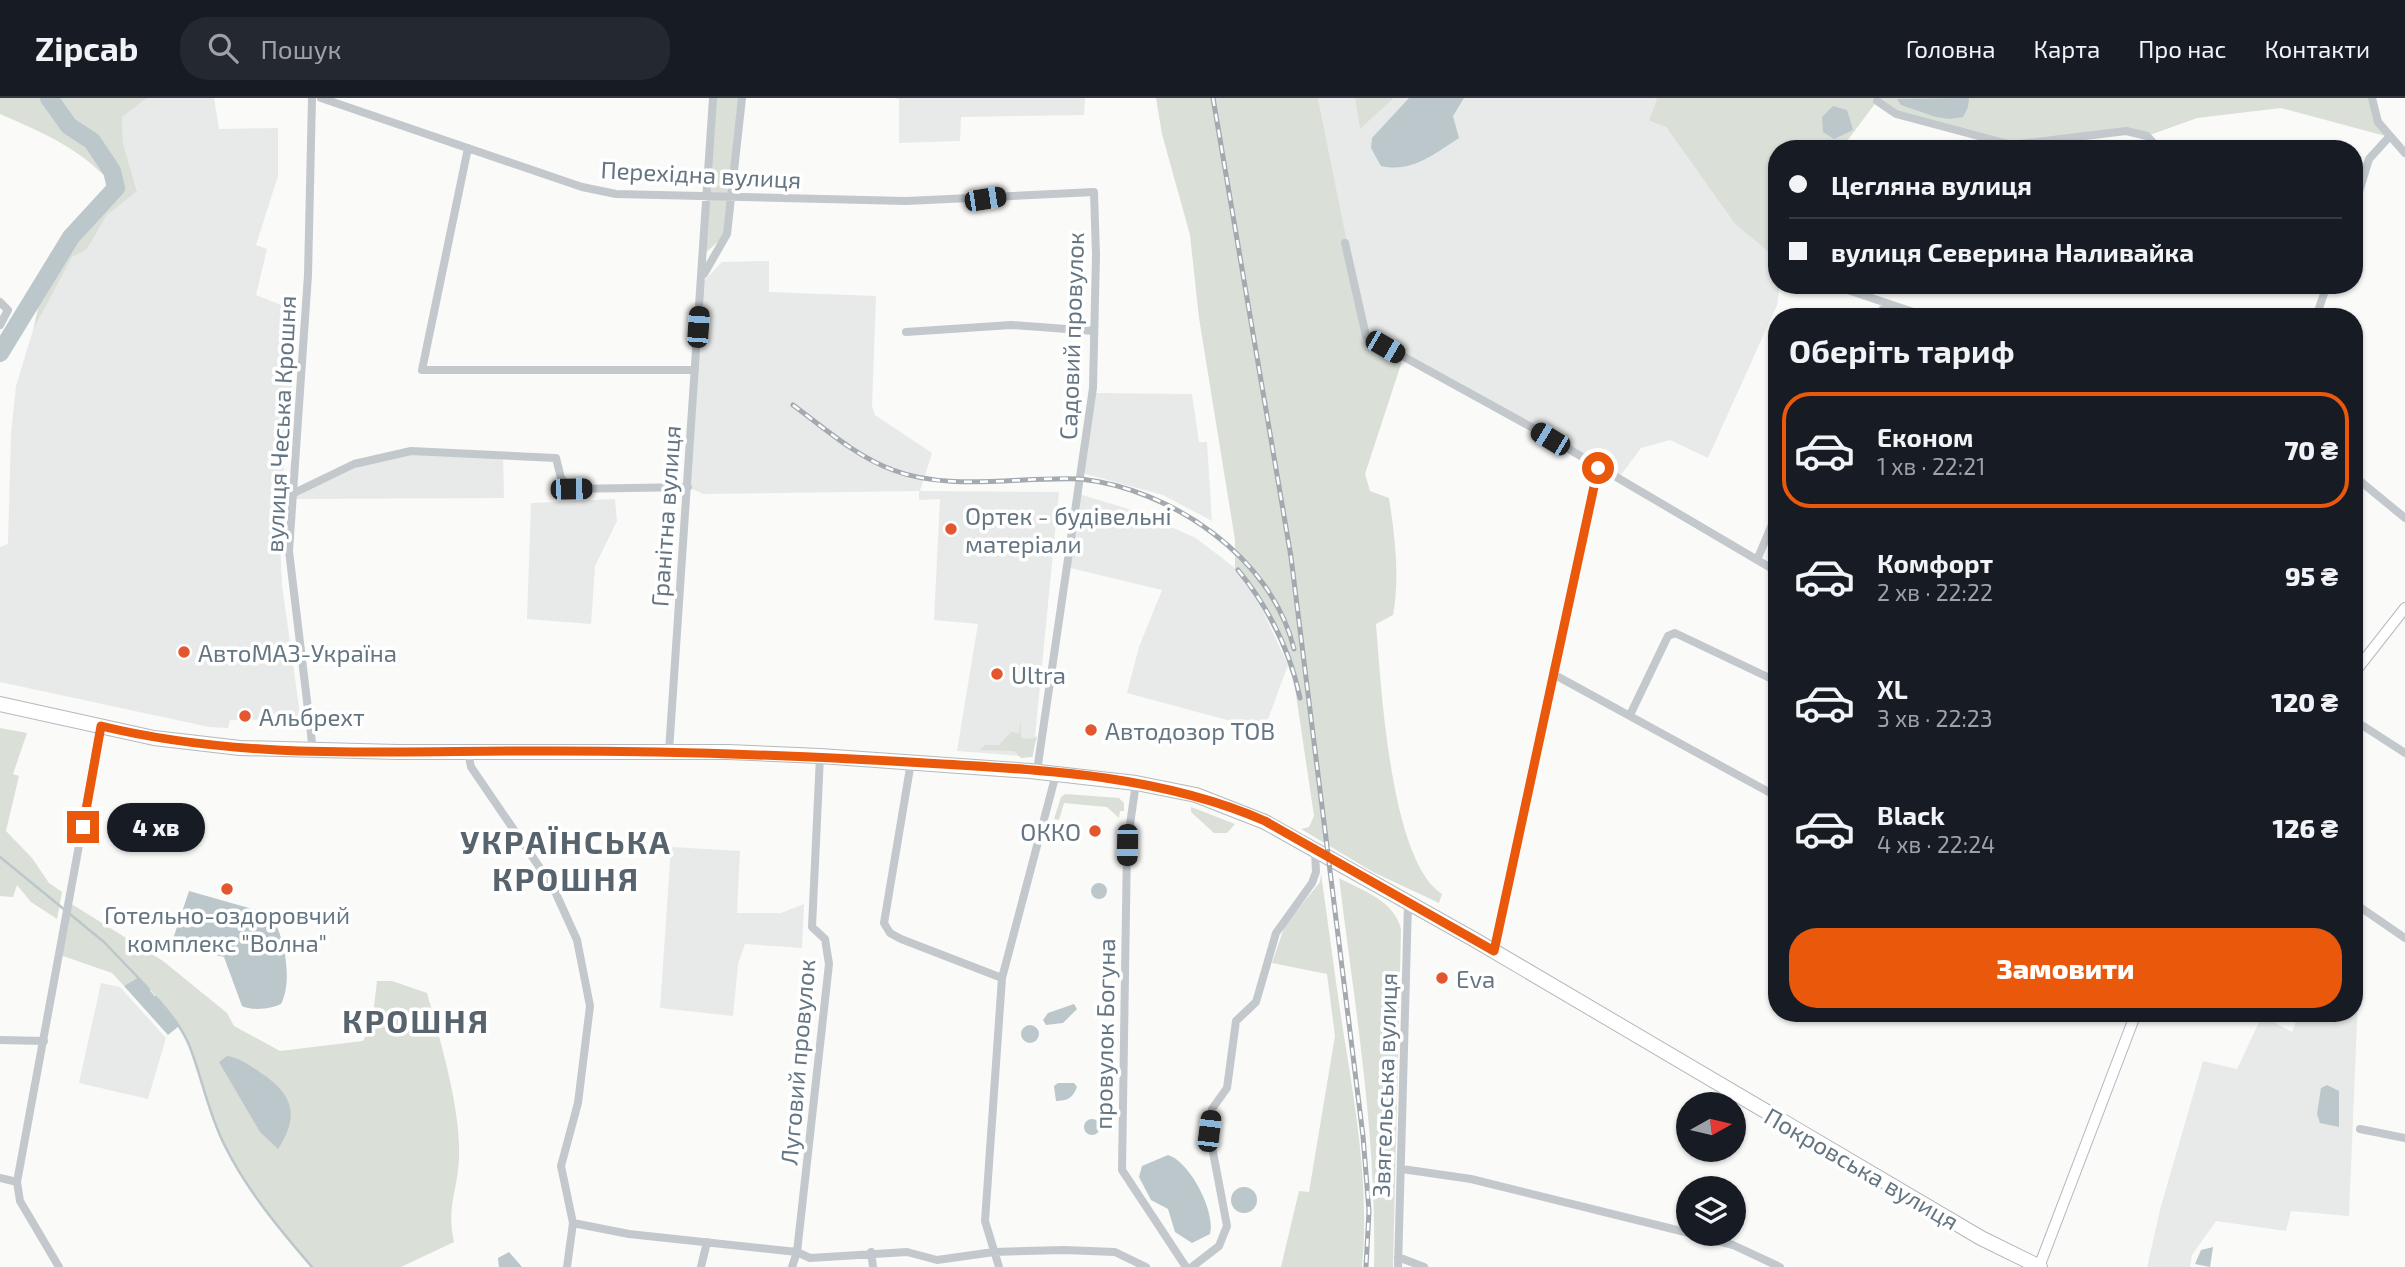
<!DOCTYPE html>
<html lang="uk">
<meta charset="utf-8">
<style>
body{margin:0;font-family:"Exo 2",sans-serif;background:#242831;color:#f1f3f6;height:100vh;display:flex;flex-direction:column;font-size:26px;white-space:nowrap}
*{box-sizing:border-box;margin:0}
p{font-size:23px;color:#9ea1a6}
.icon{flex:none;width:38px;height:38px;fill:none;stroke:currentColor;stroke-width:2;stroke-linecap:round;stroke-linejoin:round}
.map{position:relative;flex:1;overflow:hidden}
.sheet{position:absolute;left:1768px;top:210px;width:595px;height:714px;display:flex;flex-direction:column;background:#171b24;border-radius:28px;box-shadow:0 2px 5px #0004}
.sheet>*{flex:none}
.banner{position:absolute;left:1768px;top:42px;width:595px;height:154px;border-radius:28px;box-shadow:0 2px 5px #0004;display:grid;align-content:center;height:154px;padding:0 21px;background:#171b24}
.needle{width:46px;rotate:82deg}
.buttons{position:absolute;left:1676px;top:994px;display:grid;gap:14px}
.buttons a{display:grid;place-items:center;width:70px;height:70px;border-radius:50%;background:#171b24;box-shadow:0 2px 5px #0004;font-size:35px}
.end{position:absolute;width:32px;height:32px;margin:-16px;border:9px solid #ea580c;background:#fff;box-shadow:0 0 0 4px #fff}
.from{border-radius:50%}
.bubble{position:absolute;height:49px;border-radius:24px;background:#171b24;box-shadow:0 2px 5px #0004;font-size:23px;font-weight:800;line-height:49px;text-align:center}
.car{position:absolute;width:21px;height:42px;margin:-21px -10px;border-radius:9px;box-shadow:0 0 5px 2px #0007;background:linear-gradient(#222 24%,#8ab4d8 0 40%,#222 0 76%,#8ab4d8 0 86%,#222 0)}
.banner b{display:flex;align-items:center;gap:24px;height:66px;font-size:26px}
.banner b+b{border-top:2px solid #363941}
.banner i{width:18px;height:18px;background:#f1f3f6}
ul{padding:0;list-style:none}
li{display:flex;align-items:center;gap:21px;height:116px;margin:0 14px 10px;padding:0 7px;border:4px solid transparent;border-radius:28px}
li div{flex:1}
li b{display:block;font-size:26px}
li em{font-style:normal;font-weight:800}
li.current{border-color:#ea580c}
li>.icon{width:63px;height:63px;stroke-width:1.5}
h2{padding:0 21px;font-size:32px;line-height:84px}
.action{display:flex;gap:14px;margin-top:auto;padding:14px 21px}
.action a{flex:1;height:80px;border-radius:28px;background:#ea580c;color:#fff;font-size:28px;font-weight:800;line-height:80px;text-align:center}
header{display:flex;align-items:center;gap:42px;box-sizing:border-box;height:98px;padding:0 35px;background:#171b24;border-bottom:2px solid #363941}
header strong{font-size:33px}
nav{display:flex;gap:38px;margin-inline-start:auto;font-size:24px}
.search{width:490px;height:63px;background:#242831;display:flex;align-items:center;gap:18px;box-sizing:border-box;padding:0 24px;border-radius:28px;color:#9ea1a6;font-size:26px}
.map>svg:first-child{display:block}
.built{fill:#e8e9e9}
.green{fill:#dadfd7}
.water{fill:#bbc7cb}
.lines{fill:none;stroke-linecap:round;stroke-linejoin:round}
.stream{stroke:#bbc7cb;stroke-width:2.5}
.river{stroke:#bbc7cb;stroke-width:18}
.secondary-casing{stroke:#b3babf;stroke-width:12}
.highway-casing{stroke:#b4b9bd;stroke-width:16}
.street{stroke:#c3c8cc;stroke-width:8}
.secondary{stroke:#fff;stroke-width:10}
.highway{stroke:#fff;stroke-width:14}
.rail-casing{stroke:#a2aab0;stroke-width:5}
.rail{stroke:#fff;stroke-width:2.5;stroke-dasharray:8;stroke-linecap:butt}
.route{stroke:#ea580c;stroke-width:9}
.poi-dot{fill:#e4572e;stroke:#fff;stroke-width:2.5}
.labels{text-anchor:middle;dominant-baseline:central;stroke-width:7;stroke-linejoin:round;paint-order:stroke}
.street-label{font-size:24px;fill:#657683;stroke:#fff}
.poi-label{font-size:24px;fill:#657683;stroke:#fff;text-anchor:start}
.district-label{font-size:32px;font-weight:bold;letter-spacing:2px;fill:#57646e;stroke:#fff}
</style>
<header>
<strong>Zipcab</strong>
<div class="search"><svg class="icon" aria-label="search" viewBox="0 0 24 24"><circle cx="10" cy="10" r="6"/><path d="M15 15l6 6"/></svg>Пошук</div>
<nav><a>Головна</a><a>Карта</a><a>Про нас</a><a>Контакти</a></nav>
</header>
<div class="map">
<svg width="2405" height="1169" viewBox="0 0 2405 1169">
<rect width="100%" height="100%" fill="#fafaf8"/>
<path class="built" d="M147,0H214L219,31L278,30V78L256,147L267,151L256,197L294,212L297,237L279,420L282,487L299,609V617L295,621L230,622L228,630L209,629L0,584V449L8,446L11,336L16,288L33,232L72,158L87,151L107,117L137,92L123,45L122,19Z
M893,0H1085L1084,17L961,19L960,43L899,45V1Z
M1318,0H1355L1360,31L1394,0H1657L1649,23L1666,29L1735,126L1776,160V187H1780L1777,207L1708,360L1670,342L1641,350L1618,381L1366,238Z
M769,163V194L876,198L872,308L875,317L932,355L920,393L1059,394L1033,659L957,653L978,526L934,522L940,401L919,402V393L703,396L688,389L701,186L722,164Z
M1092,295L1192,296L1199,344H1207L1212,423L1163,397L1082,375Z
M411,353L503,357L504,400L294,401V395L354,366Z
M1079,396L1135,413L1196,440L1235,470L1259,505L1288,567L1264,632L1127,595L1139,549L1162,492L1066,469Z
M615,401L617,423L595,468L591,526L527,521L531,405Z
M671,749L740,753L737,815H781L804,806L802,850L745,846L738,866L733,918L660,910Z
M2354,822L2361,827L2349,1118L2291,1113L2286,1133L2216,1123L2192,1157L2190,1169H2147L2161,1108L2203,963L2237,971L2262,918L2292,934L2299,915H2354Z
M101,885L120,889L166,940L148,1001L79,985Z"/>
<path class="green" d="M0,0H147L122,19L123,45L137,93L107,117L87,151L72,159L33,232L43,189L71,139L116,90C82,51 46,36 0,16Z
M713,0H742L727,136L703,157Z
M1156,0H1318L1366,238L1403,260L1365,376L1370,393L1389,400C1395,439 1400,479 1393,517L1376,526C1381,586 1390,763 1442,796L1439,805L1373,774L1301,731L1309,729L1314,718L1294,583L1280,544L1259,505L1235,470V442L1199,220L1190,137L1162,36Z
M1355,0H1394L1360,31Z
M1657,0H2372L2389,39L2281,10L2197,20L2147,38L2126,33L2012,47L1896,16L1877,3L1841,51H1776V160L1735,126L1666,29L1649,23Z
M1021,622V640L1032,641L1037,638L1032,659L1021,660L1014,653L980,652L985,647H999L1011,634L1019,635Z
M0,630L27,635L13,676L19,678L6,733L32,760L49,785L62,794L57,821L31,804L17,787L13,799L0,798Z
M1065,696L1119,700L1124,705V713H1120L1119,720L1107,709L1064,705L1059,722L1054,721L1061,699Z
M1191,709L1235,726L1227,735H1214L1191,714Z
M1321,776C1328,824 1334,872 1341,919C1354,1003 1370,1084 1362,1169H1281L1299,1093L1309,1094L1335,938L1327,876L1272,865L1285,827L1320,784Z
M1339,780C1363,793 1394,802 1401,831L1393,1169H1374C1377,1039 1355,909 1339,780Z
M70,805L163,863L227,915L234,928L280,953L363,943L372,926L377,883H392L427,895C440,942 461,1011 459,1059C458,1093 446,1108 454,1144L401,1169H312C280,1133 250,1093 226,1051C208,1018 205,982 190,949C178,922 158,901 139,879L124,888L112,875L60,857Z"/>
<path class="water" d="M1409,0H1464L1453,18L1459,40C1434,56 1412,75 1381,68L1371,50L1372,40Z
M1969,0L1968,9L1963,19L1950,21L1936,19L1901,7L1897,1Z
M1833,8L1847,12L1853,32L1834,41L1823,34L1822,19Z
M1091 793a8 8 0 1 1 16 0a8 8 0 1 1-16 0Z
M189,793L270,816C285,837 293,883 281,906C271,911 252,913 242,908L224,859L176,848L172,844Z
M139,879L179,928L168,937L124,888Z
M1074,906L1077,911L1063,925L1046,927L1043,922L1048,915Z
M1021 936a9 9 0 1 1 18 0a9 9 0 1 1-18 0Z
M227,958C240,960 249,967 261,975C293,996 300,1018 278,1051L260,1034L219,964Z
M1058,985H1074L1077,989C1073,1000 1067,1003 1056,1003L1054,988Z
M2327,987L2339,993V1029L2320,1025L2317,1016L2321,990Z
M1084 1029a8 8 0 1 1 16 0a8 8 0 1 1-16 0Z
M1168,1057C1189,1063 1216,1113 1210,1136L1192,1145L1175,1134L1168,1111L1151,1102L1139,1079L1142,1068Z
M1231 1102a13 13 0 1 1 26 0a13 13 0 1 1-26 0Z
M2213,1149L2210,1169L2195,1166L2201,1152Z
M509,1154L522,1169H499L498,1160Z"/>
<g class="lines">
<path class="stream" d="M0,759L104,844L149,891
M156,899C170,915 184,932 191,952C203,984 209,1017 225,1048C246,1091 280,1132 312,1169"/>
<path class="river" d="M0,255L71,139L116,90L112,73L92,43L69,28L49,0"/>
<g class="secondary-casing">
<path id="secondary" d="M2354,575L2405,510
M2039,1169L2136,915"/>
</g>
<g class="highway-casing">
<path id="highway" d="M0,606L154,640L240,650L398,654H728L820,658L1030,673L1136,685L1196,697L1265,724L1475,842L1981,1140L2040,1169"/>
</g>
<path class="street" d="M312,0L308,177L289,453L313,653
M321,0L582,89L616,96L906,103L1094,94L1096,157L1093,290L1037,673
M2372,0L2378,24L2405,55
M1877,3L1896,16L2012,47L2126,33L2147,38L2159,51
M468,50L422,272H695
M2354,110L2369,61L2389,39
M1345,145L1366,238L1533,330L1776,473
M704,176L727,136L742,0
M1833,187L1928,219
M0,204L8,212L0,227
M1880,219L1885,205
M2316,219L2327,187
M906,234L1011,227L1094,233
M2354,378L2405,420
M294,395L354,366L411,353L556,360L561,380L571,391L688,389
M1757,462L1776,417
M1555,577L1776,698
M1630,617L1668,538L1675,535L1776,583
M2354,622L2405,655
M669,653L713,0
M468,654L471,669L553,789L577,842L590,908L578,1005L561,1068L573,1125L567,1169
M911,664L884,825L890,835L901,841L1002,880
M1136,685L1127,747L1122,1072L1186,1169
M2354,805L2405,840
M1494,853L1598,370
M0,942L44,943
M2360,1031L2405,1040
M1402,1071L1471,1081L1689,1135
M0,1080L17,1084
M573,1125L629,1136L797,1154L810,1160L907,1154L937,1162L994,1154L1064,1152L1115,1154L1146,1169
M1690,1136L1733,1147L1780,1169
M871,1154L873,1169
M1398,1159L1424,1169
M59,1169L20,1103L17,1084L101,628
M701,1169L707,1144
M792,1169L797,1154L829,866L825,841L812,829L820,658
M999,1169L985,1123L1002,880L1056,676
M1192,1169L1219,1148L1227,1128L1209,1033L1212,1011L1227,990L1236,923L1256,904L1276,835L1312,785L1316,774L1315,754
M1398,1169L1408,805"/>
<use href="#secondary" class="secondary"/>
<use href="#highway" class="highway"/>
<g class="rail-casing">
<path id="rail" d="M1213,0L1291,459L1363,1038L1369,1113L1366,1169
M793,307C824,330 857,359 893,372C950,394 1021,378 1081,381C1171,391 1272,459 1294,551
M1238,472C1269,510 1290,552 1300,600"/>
</g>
<use href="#rail" class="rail"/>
</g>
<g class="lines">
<path class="route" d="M83,729L101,628C248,664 402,652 553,653C683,653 812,658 942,666C1051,672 1165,679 1265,723L1494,853L1598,370"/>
</g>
<g class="poi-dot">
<circle cx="951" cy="431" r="7"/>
<circle cx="184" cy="554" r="7"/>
<circle cx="997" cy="576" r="7"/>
<circle cx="245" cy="618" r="7"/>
<circle cx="1091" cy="632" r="7"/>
<circle cx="1095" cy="733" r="7"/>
<circle cx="227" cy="791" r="7"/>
<circle cx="1442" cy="880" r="7"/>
</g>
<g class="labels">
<g class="street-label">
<text transform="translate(701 76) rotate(3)">Перехідна вулиця</text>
<text transform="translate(1071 238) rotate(-88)">Садовий провулок</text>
<text transform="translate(280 326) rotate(-87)">вулиця Чеська Крошня</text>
<text transform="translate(665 418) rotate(-86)">Гранітна вулиця</text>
<text transform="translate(1104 936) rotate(-89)">провулок Богуна</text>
<text transform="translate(797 964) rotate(-85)">Луговий провулок</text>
<text transform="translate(1384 987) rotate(-88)">Звягельська вулиця</text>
<text transform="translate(1862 1070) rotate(30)">Покровська вулиця</text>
</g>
<g class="poi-label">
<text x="965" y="417">Ортек - будівельні<tspan x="965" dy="28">матеріали</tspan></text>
<text x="198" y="554">АвтоМАЗ-Україна</text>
<text x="1011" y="576">Ultra</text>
<text x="259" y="618">Альбрехт</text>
<text x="1105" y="632">Автодозор ТОВ</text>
<text x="1081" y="733" text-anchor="end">ОККО</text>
<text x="227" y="816" text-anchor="middle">Готельно-оздоровчий<tspan x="227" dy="28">комплекс "Волна"</tspan></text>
<text x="1456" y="880">Eva</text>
</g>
<g class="district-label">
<text x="566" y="743">УКРАЇНСЬКА<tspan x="566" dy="37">КРОШНЯ</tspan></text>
<text x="416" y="922">КРОШНЯ</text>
</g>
</g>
</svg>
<div class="buttons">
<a><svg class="needle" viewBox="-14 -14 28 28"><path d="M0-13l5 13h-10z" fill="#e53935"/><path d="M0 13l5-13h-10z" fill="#9ea1a6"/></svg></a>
<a><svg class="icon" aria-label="layers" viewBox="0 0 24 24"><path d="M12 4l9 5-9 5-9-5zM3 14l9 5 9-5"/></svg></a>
</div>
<i class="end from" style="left:1598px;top:370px"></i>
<i class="end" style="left:83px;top:729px"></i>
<div class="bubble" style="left:107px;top:705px;width:98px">4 хв</div>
<i class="car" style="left:985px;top:101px;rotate:81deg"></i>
<i class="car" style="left:698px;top:229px;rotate:4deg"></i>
<i class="car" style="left:1385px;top:249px;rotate:120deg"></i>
<i class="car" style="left:1550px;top:341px;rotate:301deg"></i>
<i class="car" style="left:571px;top:391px;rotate:89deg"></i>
<i class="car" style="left:1127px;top:747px;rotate:181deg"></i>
<i class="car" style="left:1209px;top:1033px;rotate:7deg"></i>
<div class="banner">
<b><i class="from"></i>Цегляна вулиця</b>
<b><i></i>вулиця Северина Наливайка</b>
</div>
<section class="sheet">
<h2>Оберіть тариф</h2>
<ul>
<li class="current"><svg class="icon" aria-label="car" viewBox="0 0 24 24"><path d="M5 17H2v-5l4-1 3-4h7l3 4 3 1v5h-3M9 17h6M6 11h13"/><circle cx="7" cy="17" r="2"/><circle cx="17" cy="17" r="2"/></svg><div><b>Економ</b><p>1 хв · 22:21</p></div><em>70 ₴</em></li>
<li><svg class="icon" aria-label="car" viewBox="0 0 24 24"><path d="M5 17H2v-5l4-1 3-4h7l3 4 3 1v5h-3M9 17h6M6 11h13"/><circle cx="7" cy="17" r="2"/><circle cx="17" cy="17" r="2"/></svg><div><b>Комфорт</b><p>2 хв · 22:22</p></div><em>95 ₴</em></li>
<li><svg class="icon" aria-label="car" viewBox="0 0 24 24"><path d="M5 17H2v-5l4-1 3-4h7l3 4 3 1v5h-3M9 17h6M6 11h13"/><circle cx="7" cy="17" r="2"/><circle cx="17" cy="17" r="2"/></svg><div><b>XL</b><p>3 хв · 22:23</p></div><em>120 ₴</em></li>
<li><svg class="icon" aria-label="car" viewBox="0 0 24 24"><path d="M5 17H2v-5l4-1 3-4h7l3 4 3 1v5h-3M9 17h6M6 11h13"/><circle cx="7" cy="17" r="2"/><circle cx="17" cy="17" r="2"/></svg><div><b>Black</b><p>4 хв · 22:24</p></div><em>126 ₴</em></li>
</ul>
<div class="action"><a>Замовити</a></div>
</section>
</div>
